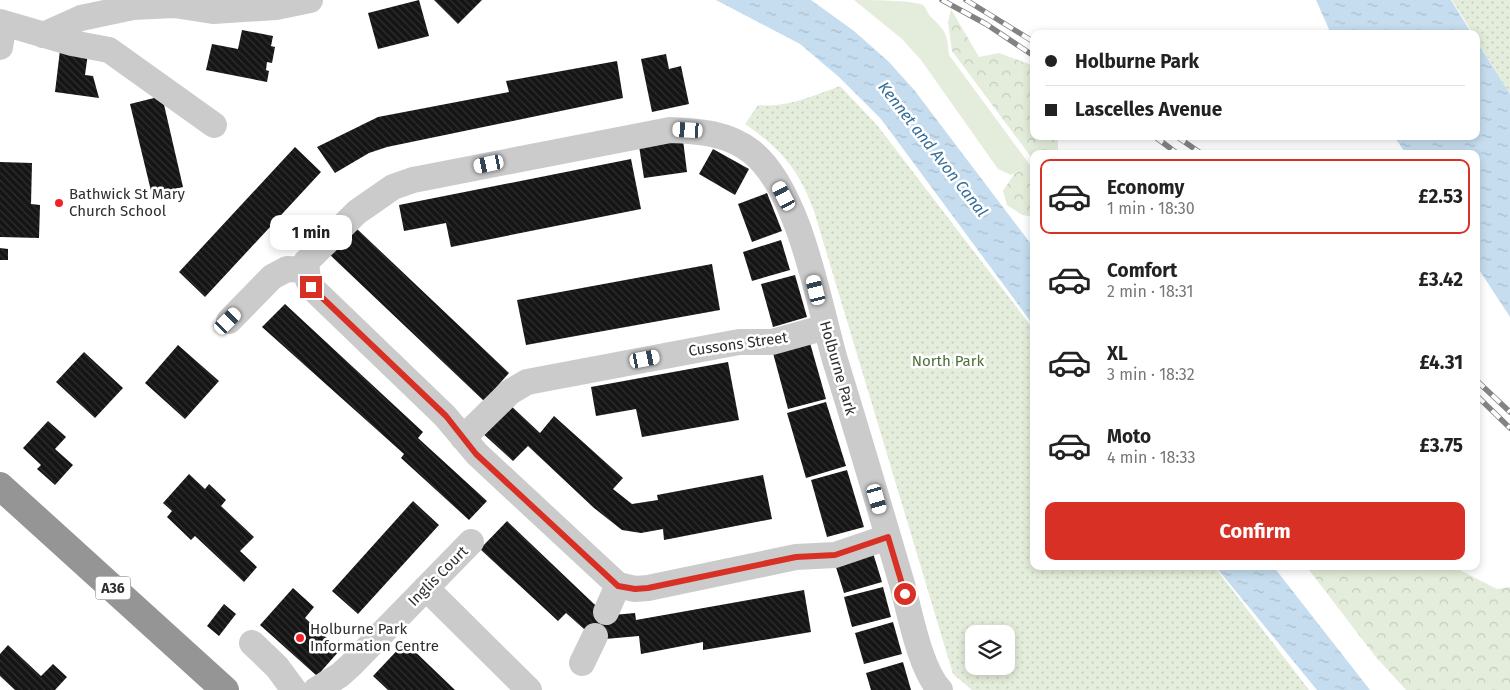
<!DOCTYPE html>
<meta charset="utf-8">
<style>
body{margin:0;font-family:"Fira Sans",sans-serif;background:#f2f2f2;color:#222;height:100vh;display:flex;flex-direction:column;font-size:19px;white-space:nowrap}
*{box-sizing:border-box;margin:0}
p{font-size:16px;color:#767676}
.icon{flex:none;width:28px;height:28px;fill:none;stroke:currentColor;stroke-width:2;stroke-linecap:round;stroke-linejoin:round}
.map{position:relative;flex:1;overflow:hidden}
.side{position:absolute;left:1030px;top:150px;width:450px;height:420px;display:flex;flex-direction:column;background:#fff;border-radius:10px;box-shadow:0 2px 8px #0003}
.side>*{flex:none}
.banner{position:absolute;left:1030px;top:30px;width:450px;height:110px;border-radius:10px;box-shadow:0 2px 8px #0003;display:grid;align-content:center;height:110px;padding:0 15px;background:#fff}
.tools{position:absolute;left:965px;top:625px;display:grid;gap:10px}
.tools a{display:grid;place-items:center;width:50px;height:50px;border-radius:10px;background:#fff;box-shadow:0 2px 8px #0003;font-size:25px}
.end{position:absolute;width:22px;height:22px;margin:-11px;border:6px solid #d93025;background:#fff;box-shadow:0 0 0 2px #fff}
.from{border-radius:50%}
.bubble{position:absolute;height:35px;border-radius:10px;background:#fff;box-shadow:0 2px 8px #0003;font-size:16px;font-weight:700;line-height:35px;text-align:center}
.car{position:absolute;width:15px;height:30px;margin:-15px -8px;border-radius:6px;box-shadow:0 0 4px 1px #0007;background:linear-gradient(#fff 24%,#345 0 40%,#fff 0 76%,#345 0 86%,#fff 0)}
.banner b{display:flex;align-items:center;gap:18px;height:48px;font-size:19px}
.banner b+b{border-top:1px solid #e0e0e0}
.banner i{width:12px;height:12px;background:#222}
ul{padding:9px 0 0;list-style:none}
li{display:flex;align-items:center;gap:15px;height:75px;margin:0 10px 8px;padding:0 5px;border:2px solid transparent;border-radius:10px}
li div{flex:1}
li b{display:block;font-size:19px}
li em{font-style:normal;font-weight:700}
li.active{border-color:#d93025}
li>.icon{width:45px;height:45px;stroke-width:1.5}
.button{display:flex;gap:10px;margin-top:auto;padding:10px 15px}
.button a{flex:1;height:58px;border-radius:10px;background:#d93025;color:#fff;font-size:20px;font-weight:700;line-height:58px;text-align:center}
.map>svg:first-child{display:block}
.green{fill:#e4eddb}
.forest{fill:url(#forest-crowns)}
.park{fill:url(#park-dots);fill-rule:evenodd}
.water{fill:url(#water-ripples)}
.building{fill:url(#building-back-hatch)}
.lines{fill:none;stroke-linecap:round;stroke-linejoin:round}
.minor{stroke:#cbcbcb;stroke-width:26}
.highway{stroke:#959595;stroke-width:28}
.rail-casing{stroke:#838383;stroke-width:5.5}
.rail{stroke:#fff;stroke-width:4;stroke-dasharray:11;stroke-linecap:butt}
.route{stroke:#d93025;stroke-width:6}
.poi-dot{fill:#f5212a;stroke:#fff;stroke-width:2}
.labels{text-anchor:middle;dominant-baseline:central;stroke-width:5;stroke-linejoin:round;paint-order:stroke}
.shield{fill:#fff;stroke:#6d6d6d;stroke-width:1}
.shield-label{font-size:14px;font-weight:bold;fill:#2e2e2e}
.poi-label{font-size:15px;fill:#2e2e2e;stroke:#fff;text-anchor:start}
.street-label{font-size:15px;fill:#2e2e2e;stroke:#fff}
.park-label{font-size:15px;fill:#4f6e38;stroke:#fff}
.water-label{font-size:16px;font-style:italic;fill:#356e98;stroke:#fff}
</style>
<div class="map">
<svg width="1510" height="690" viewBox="0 0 1510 690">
<defs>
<pattern id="forest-crowns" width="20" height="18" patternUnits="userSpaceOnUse" patternTransform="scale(1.25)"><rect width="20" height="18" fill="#e4eddb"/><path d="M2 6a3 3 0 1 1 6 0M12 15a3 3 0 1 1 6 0" fill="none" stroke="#c4ccbc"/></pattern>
<pattern id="park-dots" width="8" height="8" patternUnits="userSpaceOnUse" patternTransform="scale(1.25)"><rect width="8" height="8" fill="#e4eddb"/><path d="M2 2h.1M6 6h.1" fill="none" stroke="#c4ccbc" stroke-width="1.8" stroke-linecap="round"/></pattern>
<pattern id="water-ripples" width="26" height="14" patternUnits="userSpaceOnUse" patternTransform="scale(1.25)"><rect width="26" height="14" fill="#c5ddef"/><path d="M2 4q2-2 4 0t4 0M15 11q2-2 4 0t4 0" fill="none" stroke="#aabecd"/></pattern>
<pattern id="building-back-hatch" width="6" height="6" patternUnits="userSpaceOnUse" patternTransform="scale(1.25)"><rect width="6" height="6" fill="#151515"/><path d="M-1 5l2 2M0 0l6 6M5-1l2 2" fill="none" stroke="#2f2f2f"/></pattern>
</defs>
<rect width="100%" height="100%" fill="#fff"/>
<path class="green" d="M854,0C870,0 911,0 923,5C927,9 928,15 932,18C947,32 947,35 949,55L1030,165L1011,175L998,169L921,60L902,39Z"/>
<path class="forest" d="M951,9L979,57L999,53L1034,66V136H1058V150L1084,154H1034V161L952,51L948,22Z
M1034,162V217L1022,215L1007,205L1003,191L1014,174Z
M1306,566H1452L1497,589L1510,587V690H1406L1375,656Z"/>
<path class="park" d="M1452,0H1510V94L1476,39V34H1473Z
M840,86L877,125L1034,330V566H1214L1309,690H972L953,674L814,211C799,170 781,149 745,124L758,105C786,108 813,96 840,86ZM974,634H1006V666H974Z"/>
<path class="water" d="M716,0H811L854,31L889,62L915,91L1034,248V326L881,119L839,77L800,44Z
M1316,0H1451L1472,34H1331Z
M1476,40L1510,94V317L1476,265V154H1406L1394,136H1476Z
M1215,566H1273L1370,690H1317Z"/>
<path class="building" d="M419,0L429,36L378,49L368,13Z
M434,0H482L458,24Z
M242,30L273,36L271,46L275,47L272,63L267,62L266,70L269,71L267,82L206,70L212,44L238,49Z
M60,50L88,53L85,75L93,76L99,98L55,92Z
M666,54L669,69L681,66L689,104L652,112L641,59Z
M617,61L623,98L387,147L369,153L335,173L317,147L378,117L509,92L506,81Z
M162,96L183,187L152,195L130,104Z
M683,140L687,172L644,178L639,146Z
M295,147L321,172L205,297L179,272Z
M713,149L749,169L735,195L699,174Z
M631,159L641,209L451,247L446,223L404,231L399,205Z
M0,162L32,163L31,204L40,205L39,238L0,237Z
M767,193L782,231L752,242L738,204Z
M355,227L509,373L484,401L329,254Z
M781,240L790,270L752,281L743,252Z
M0,248L8,249V260H0Z
M712,264L720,310L526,345L517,300Z
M795,275L807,317L773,327L761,284Z
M285,304L423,432L418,438L487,501L469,520L401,458L404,454L262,327Z
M810,343L826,399L788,409L773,353Z
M178,345L219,381L185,419L145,383Z
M84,352L123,388L95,418L56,382Z
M728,362L739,420L642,437L636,409L596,416L591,387Z
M507,402L540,433L554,416L623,478L613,489L632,504L658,500L657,495L763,475L772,519L664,540L663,529L641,533L622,530L594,508L528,446L513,461L480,431Z
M826,402L846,466L806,478L787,413Z
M48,421L66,437L55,449L73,465L55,485L37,469L41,465L23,448Z
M847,470L864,527L827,537L811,480Z
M189,474L205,489L209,484L226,500L221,506L254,537L240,551L257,567L244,582L195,536L191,540L167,517L172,511L163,503Z
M413,501L439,525L358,614L332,591Z
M507,521L594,604L613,615L635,613L636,620L804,590L811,632L703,650V642L641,654L639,636L605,639L584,629L566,613L558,621L480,549Z
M873,553L882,582L844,593L835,564Z
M883,587L891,617L852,627L844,597Z
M293,588L314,607L305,618L340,650L317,676L260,625Z
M224,604L236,614L219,636L207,626Z
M893,622L902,654L864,664L855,633Z
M405,642L455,690H388L373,676Z
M8,645L41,676L53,664L67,677L55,690H15L0,676V654Z
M903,662L911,690H871L866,673Z"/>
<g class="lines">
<path class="minor" d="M0,22L72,43L109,50L214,125
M43,35L81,18L133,7L174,5L213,11L276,7L310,0
M0,47L4,23
M229,321L272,277L287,269L306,270
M463,438L510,392L527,382L739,342H772L826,327
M888,537L835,555L796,557L648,588L635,589L618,585L477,454L445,416L311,287L308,280L306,262L357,212L393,187L413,180L670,130C699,131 728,133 752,152C800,191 818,301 835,360C858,434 880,509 902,584C910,613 920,669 940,690
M426,588L529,690
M606,612L618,585
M252,643L277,667L294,690
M582,663L595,636
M316,690L340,675L351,665L471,542"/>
<path class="highway" d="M0,486L225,690"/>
<g class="rail-casing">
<path id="rail" d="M942,0L986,24L1034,56
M966,0L1034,42
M1154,136L1178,154
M1176,136L1202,154
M1476,380L1510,412
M1476,395L1510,428"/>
</g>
<use href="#rail" class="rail"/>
</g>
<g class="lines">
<path class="route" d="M311,287L446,416L476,454L618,586L635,589L648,588L796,557L835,555L888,537L905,594"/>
</g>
<g class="poi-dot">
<circle cx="59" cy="203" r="5"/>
<circle cx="300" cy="638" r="5"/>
</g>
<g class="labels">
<rect class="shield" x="95.5" y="576.5" width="35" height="23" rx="4"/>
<g class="shield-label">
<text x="113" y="588">A36</text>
</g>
<g class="poi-label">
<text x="69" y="194">Bathwick St Mary<tspan x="69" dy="17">Church School</tspan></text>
<text x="310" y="629">Holburne Park<tspan x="310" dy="17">Information Centre</tspan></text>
</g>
<g class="street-label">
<text transform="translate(738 344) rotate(-8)">Cussons Street</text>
<text transform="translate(838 368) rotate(74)">Holburne Park</text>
<text transform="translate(438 576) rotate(-45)">Inglis Court</text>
</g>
<g class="park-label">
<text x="948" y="361">North Park</text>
</g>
<g class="water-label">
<text transform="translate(933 149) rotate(52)">Kennet and Avon Canal</text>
</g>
</g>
</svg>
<div class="tools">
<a><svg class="icon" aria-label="layers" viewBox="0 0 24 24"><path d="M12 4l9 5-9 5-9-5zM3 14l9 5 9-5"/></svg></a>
</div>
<i class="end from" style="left:905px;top:594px"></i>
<i class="end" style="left:311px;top:287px"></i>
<div class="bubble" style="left:270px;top:215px;width:82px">1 min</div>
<i class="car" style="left:688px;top:130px;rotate:273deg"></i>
<i class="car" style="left:489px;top:164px;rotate:258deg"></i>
<i class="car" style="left:784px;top:196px;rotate:332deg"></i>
<i class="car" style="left:816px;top:290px;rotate:346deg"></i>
<i class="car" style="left:228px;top:321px;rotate:45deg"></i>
<i class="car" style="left:645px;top:359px;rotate:79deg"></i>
<i class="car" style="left:877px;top:499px;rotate:164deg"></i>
<div class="banner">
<b><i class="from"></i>Holburne Park</b>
<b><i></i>Lascelles Avenue</b>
</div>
<section class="side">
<ul>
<li class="active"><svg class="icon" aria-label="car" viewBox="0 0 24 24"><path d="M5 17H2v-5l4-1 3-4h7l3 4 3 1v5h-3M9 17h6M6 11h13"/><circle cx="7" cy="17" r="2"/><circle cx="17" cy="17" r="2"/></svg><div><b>Economy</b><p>1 min · 18:30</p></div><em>£2.53</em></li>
<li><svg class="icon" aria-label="car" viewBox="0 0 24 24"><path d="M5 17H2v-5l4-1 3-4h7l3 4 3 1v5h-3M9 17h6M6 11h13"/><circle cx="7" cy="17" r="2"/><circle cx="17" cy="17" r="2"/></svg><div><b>Comfort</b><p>2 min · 18:31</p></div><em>£3.42</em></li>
<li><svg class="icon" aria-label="car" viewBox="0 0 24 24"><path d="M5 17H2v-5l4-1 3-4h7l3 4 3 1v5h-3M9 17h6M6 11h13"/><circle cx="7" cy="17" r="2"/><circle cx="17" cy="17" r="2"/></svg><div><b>XL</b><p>3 min · 18:32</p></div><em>£4.31</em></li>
<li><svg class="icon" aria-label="car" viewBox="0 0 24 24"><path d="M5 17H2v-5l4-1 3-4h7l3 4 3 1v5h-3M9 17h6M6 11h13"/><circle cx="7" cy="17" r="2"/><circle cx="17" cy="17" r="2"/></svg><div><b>Moto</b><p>4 min · 18:33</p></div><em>£3.75</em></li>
</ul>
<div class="button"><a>Confirm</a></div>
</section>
</div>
